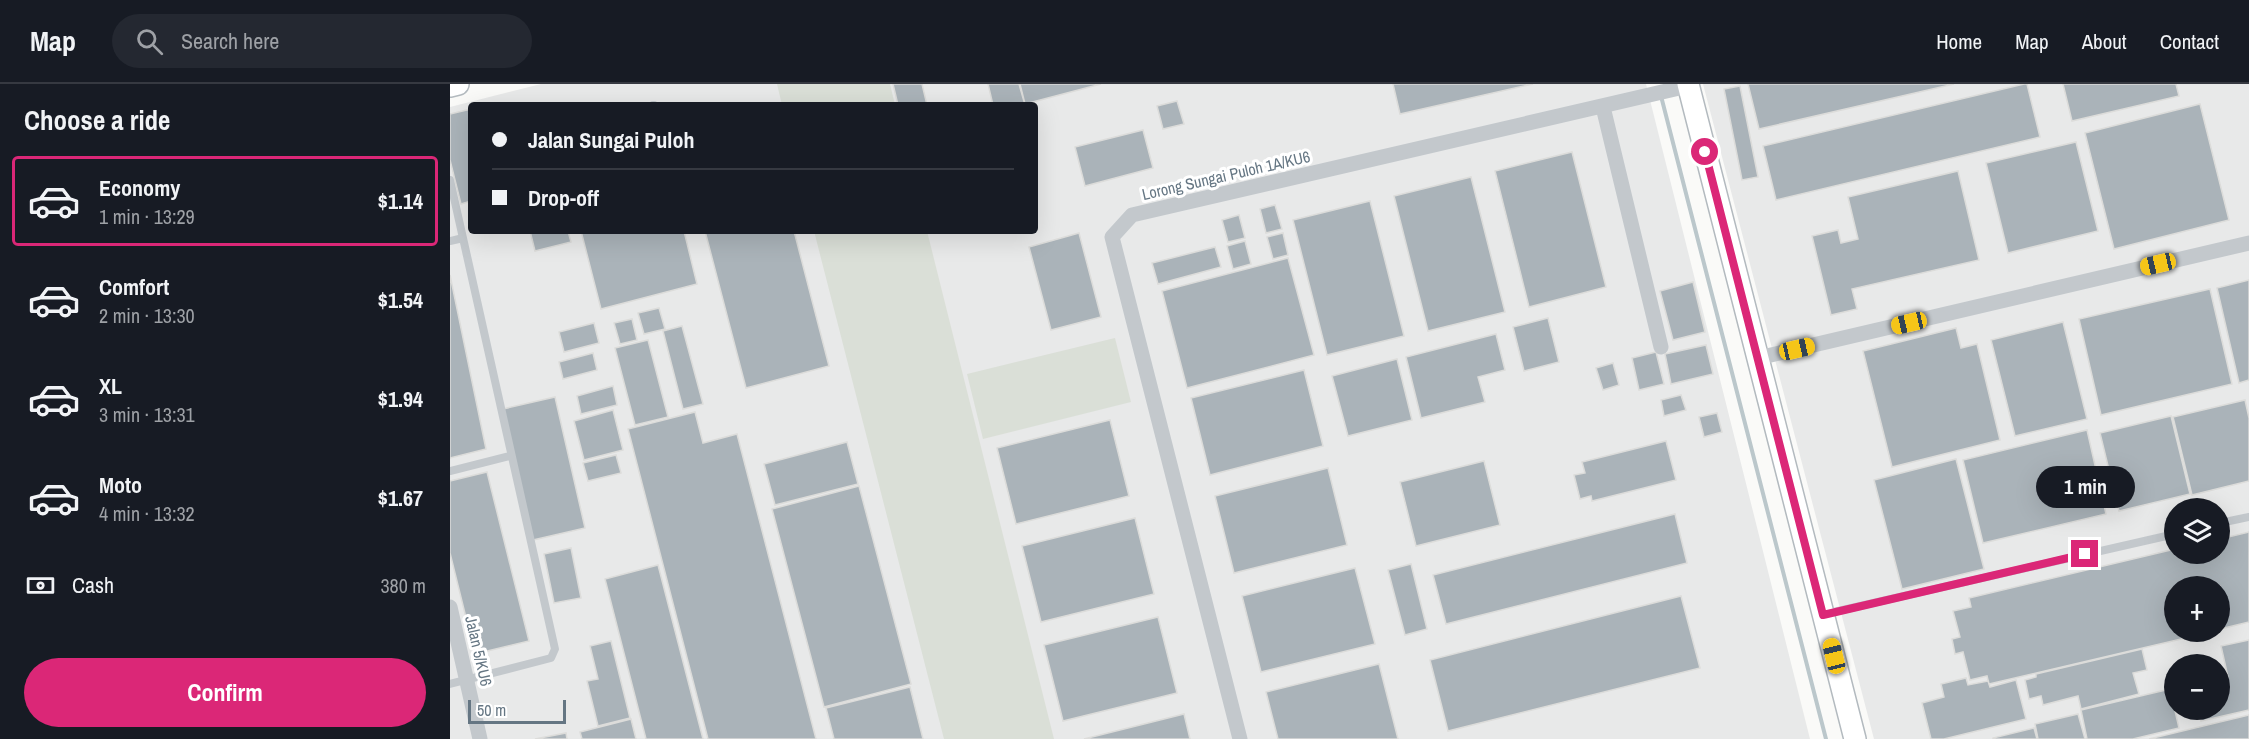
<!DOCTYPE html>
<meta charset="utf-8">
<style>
body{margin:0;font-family:"Archivo Narrow",sans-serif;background:#242831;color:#f1f3f6;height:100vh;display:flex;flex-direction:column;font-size:22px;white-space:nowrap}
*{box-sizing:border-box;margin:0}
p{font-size:20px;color:#9ea1a6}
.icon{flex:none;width:33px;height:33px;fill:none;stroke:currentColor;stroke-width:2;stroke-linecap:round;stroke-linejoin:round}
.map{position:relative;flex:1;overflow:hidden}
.side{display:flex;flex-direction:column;background:#171b24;width:450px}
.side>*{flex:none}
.guide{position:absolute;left:18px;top:18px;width:570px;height:132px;border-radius:6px;box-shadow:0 6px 24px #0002;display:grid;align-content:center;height:132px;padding:0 24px;background:#171b24}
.tools{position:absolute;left:1714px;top:414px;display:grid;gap:12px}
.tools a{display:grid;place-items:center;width:66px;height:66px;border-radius:50%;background:#171b24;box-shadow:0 6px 24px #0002;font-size:30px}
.scale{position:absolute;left:18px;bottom:15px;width:98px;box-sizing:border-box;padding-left:6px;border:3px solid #657683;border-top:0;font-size:16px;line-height:21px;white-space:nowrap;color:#657683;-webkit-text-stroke:4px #fff;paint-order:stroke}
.end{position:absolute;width:27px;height:27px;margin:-14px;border:8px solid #db2777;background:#fff;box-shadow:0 0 0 3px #fff}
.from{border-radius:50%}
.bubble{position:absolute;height:42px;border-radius:21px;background:#171b24;box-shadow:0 6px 24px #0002;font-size:20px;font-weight:700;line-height:42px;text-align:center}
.car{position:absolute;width:18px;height:36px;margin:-18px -9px;border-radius:8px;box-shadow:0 0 4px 2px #0007;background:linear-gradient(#f5c518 24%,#345 0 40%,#f5c518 0 76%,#345 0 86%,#f5c518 0)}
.guide b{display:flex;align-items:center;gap:21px;height:57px;font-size:22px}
.guide b+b{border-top:2px solid #363941}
.guide i{width:15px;height:15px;background:#f1f3f6}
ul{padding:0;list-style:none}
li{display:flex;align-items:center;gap:18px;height:90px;margin:0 12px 9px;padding:0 12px;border:3px solid transparent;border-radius:6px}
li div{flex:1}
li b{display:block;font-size:22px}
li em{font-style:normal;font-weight:700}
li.selected{border-color:#db2777}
li>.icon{width:54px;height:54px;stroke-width:1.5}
h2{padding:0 24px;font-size:27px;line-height:72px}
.pay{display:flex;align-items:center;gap:15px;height:66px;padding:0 24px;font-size:22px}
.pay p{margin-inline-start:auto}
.primary-button{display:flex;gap:12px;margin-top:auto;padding:12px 24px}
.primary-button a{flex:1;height:69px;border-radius:36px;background:#db2777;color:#fff;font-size:24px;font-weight:700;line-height:69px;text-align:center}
header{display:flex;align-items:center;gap:36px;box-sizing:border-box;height:84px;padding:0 30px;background:#171b24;border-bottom:2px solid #363941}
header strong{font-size:28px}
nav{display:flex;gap:33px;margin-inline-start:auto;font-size:21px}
.search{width:420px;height:54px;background:#242831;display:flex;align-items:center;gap:15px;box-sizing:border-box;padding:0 21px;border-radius:33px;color:#9ea1a6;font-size:22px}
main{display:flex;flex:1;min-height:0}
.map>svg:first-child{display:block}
.built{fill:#e8e9e9;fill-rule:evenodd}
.green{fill:#dadfd7}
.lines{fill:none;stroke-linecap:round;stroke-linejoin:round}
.stream{stroke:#bbc7cb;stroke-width:4}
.building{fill:#aab3b9;stroke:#dcdcda;stroke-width:1.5}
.secondary-casing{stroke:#b3babf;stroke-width:24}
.lane{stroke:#c3c8cc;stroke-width:8}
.street{stroke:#c3c8cc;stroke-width:15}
.secondary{stroke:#fff;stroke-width:21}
.route{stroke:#db2777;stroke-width:8}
.labels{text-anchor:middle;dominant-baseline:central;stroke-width:6;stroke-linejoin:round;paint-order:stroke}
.street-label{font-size:16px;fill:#657683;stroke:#fff}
</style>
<header>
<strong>Map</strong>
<div class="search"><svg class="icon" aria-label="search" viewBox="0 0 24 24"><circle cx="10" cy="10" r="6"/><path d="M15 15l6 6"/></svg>Search here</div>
<nav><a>Home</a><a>Map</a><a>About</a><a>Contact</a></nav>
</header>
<main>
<section class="side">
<h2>Choose a ride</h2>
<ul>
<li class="selected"><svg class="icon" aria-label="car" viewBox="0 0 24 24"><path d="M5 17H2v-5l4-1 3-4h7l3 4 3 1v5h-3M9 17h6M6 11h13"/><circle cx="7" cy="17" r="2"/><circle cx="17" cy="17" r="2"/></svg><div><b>Economy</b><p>1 min · 13:29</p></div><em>$1.14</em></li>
<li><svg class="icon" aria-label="car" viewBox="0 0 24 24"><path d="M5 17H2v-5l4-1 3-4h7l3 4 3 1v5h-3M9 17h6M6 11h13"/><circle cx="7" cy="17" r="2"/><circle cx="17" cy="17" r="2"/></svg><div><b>Comfort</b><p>2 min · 13:30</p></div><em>$1.54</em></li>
<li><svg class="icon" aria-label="car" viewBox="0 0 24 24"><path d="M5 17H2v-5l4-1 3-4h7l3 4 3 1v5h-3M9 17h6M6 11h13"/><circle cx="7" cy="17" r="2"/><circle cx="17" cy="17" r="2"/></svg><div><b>XL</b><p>3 min · 13:31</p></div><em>$1.94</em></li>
<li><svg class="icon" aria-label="car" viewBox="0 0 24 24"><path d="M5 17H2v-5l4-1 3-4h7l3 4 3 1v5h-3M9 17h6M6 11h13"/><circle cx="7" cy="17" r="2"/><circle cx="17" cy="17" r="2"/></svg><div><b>Moto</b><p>4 min · 13:32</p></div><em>$1.67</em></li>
</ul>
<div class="pay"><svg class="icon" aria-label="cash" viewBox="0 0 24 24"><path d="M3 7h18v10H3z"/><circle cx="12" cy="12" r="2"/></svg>Cash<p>380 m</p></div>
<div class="primary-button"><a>Confirm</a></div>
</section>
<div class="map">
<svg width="1799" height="655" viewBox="0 0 1799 655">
<rect width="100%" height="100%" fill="#fafaf8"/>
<path class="built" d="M91,0H1196L1360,655H0V23ZM21,21H585V147H21Z
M1253,0H1799V655H1424ZM1725,424H1770V470H1725ZM1725,502H1770V548H1725ZM1725,580H1770V626H1725Z"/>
<path class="green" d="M327,0H440L445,21H332Z
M364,147H477L604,655H494Z
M665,254L681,318L533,355L517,290Z"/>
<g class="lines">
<path class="stream" d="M1211,12L1376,655"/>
</g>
<path class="building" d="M443,0H472L477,21H448Z
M538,0H569L575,21H543Z
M570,0H651L575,20Z
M943,0H1083L950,30Z
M1298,0H1504L1309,45Z
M1574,0H1577L1590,53L1326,116L1313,62Z
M1613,0H1726L1729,12L1622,37Z
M1290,2L1308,93L1292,96L1274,5Z
M727,17L734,40L713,45L707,22Z
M1750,20L1779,136L1664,165L1635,49Z
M21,25V117L11,120L0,76V30Z
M693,46L703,84L635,102L625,63Z
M1626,58L1648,147L1558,169L1536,79Z
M1122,68L1156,203L1079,223L1045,87Z
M1508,87L1529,176L1402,205L1407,225L1381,231L1362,152L1388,146L1391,159L1408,155L1398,113Z
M1021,93L1055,228L978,247L944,112Z
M920,117L954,252L877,271L843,136Z
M825,121L832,145L816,149L810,125Z
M789,131L795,154L778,158L772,136Z
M80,147H118L121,158L85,167Z
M131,147H234L247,200L151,225Z
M255,147H344L379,282L296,304Z
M629,149L651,233L601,246L579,163Z
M833,149L838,171L823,175L817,153Z
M795,157L801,180L783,185L777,162Z
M765,163L771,183L708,200L702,179Z
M838,174L864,271L737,304L712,207Z
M0,191L36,365L0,374Z
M1799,196V296L1789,299L1767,204Z
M1243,198L1255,248L1223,256L1210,207Z
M1760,205L1782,300L1651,331L1629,235Z
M209,224L215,245L194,250L188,229Z
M1098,234L1109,278L1074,287L1063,243Z
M182,235L187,256L170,260L164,239Z
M1613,238L1637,335L1565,352L1541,256Z
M144,239L149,259L114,268L109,248Z
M232,242L253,320L233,325L213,247Z
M1506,244L1511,264L1527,260L1550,356L1442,383L1413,267Z
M1046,250L1055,286L1028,293L1035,318L971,334L956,273Z
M198,256L218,333L185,341L165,264Z
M1256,261L1263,290L1221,300L1215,270Z
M1206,268L1214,300L1189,306L1182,274Z
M143,269L147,286L113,295L109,278Z
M947,275L962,336L898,352L882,292Z
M1163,279L1169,301L1153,306L1146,284Z
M854,286L873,362L760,391L741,314Z
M163,302L167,321L131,330L127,312Z
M1231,311L1236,326L1214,332L1211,316Z
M105,313L135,444L83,456L53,325Z
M1795,316L1799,334V397L1742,411L1723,333Z
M163,326L173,366L134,376L124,337Z
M245,328L253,359L287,350L366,655H258L178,345Z
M1267,329L1272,348L1254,353L1249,333Z
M1721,332L1740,410L1669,427L1650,349Z
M660,336L679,412L566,440L547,364Z
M1637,346L1656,430L1533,459L1513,376Z
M1216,357L1226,396L1142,417L1141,412L1130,415L1124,391L1135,389L1132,378Z
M397,358L408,400L325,421L314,380Z
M166,371L171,389L138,397L133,379Z
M1506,375L1534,485L1452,505L1424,396Z
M1034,377L1050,441L966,462L950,398Z
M878,384L897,461L784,489L765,412Z
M37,388L79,557L25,570L0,469V397Z
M409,402L461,600L374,623L322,425Z
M1225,430L1237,479L996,540L983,491Z
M685,434L704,510L591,538L572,462Z
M1799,448V538L1770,545V502H1725V548H1761L1539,600L1537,592L1520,596L1513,568L1505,570L1502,555L1510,553L1503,527L1521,523L1519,514L1725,465V470H1770V455Z
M121,464L131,514L104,519L94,470Z
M961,480L977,545L955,551L938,486Z
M208,481L253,655H196L155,495Z
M905,484L925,560L811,588L792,512Z
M1231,512L1250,584L998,647L980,576Z
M708,533L727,609L613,637L594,561Z
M1799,556V626L1751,637L1749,626H1770V595L1778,593L1771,562Z
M161,557L180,634L148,642L137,597L148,595L140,562Z
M1692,565L1697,586L1683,589L1689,610L1631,625L1628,612L1593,621L1591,612L1579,615L1575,596L1586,593V590Z
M929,580L948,655H828L816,608Z
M1516,594L1518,601L1538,597L1540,603L1566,596L1576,635L1494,655H1481L1472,619L1494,613L1491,600Z
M460,603L473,655H384L376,624Z
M1720,605L1729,644L1683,655H1637L1631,626Z
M734,630L740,655H634Z
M1628,630L1635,655H1588L1585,640Z
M1799,631V655H1699Z
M181,635L186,655H132L130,648Z
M1584,644L1587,655H1543V654Z
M116,649L117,655H85Z"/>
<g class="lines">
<g class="secondary-casing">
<path id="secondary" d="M1238,0L1405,655
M0,2L8,0"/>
</g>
<path class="lane" d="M203,21H204
M0,96L105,565L101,574L0,600
M0,157L13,154
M0,387L60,372
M1770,439L1799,433
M1375,530L1725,450"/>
<path class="street" d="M1153,23L1211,263
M1308,274L1799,159
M0,523L30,655
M790,655L662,153L682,131L1238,2"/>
<use href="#secondary" class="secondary"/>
</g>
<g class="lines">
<path class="route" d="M1255,68L1373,531L1635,470"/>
</g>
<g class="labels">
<g class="street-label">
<text transform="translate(776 91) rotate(-13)">Lorong Sungai Puloh 1A/KU6</text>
<text transform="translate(29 567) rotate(77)">Jalan 5/KU6</text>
</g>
</g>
</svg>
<div class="tools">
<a><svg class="icon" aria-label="layers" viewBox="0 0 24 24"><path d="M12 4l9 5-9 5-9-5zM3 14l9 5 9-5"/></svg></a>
<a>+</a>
<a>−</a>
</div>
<div class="scale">50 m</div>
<i class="end from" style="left:1255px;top:68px"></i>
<i class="end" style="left:1635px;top:470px"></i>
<div class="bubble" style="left:1586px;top:382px;width:99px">1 min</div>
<i class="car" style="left:1708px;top:180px;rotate:257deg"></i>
<i class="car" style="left:1459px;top:239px;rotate:257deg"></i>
<i class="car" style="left:1347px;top:265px;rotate:77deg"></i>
<i class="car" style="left:1384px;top:572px;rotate:346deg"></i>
<div class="guide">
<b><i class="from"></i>Jalan Sungai Puloh</b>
<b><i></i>Drop-off</b>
</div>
</div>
</main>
